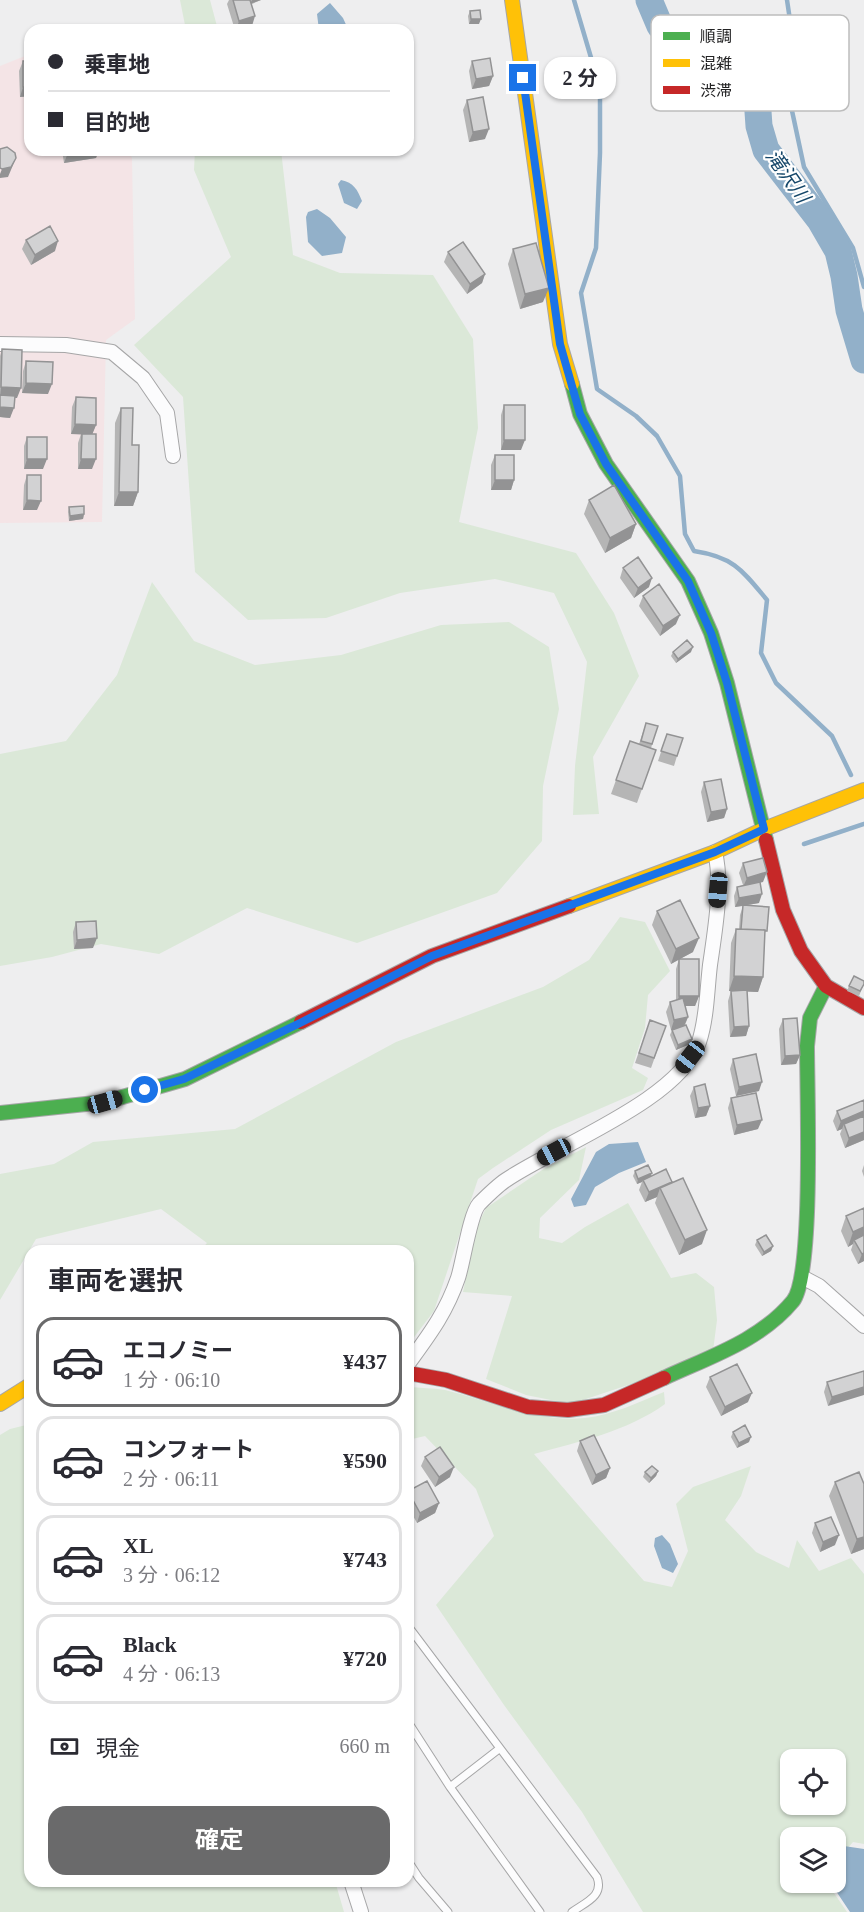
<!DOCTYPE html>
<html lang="ja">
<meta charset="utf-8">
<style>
body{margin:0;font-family:"Times New Roman","Noto Sans JP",serif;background:#f7f7f7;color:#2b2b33;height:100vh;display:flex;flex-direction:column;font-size:22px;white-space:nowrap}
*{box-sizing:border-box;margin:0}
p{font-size:20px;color:#7c7c81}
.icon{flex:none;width:33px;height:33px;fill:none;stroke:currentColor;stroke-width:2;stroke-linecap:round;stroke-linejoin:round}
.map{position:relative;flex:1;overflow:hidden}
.details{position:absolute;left:24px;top:1245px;width:390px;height:642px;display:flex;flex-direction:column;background:#fff;border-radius:18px;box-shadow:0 2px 4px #0004}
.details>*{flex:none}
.guide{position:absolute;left:24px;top:24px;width:390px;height:132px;border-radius:18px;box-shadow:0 2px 4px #0004;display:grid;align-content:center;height:132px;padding:0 24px;background:#fff}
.tools{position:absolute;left:780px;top:1749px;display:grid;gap:12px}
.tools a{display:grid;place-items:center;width:66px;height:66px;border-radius:12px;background:#fff;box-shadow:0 2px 4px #0004;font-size:30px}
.end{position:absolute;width:27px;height:27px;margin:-14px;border:8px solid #1a73e8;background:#fff;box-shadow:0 0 0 3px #fff}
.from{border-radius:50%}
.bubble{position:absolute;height:42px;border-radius:18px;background:#fff;box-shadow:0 2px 4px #0004;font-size:20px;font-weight:700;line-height:42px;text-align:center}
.car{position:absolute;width:18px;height:36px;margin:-18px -9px;border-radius:8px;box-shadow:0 0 4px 2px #0007;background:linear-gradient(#222 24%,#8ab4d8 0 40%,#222 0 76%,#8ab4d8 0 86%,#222 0)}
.guide b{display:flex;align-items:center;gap:21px;height:57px;font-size:22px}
.guide b+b{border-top:2px solid #e1e1e2}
.guide i{width:15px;height:15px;background:#2b2b33}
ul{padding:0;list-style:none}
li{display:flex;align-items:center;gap:18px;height:90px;margin:0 12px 9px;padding:0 12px;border:3px solid #e1e1e2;border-radius:18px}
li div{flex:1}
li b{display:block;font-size:22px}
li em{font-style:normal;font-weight:700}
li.current{border-color:#6a6a6b}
li>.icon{width:54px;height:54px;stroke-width:1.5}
h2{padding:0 24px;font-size:27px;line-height:72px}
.pay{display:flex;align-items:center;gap:15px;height:66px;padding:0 24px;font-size:22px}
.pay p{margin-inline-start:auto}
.action{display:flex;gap:12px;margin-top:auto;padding:12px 24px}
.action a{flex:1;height:69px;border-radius:18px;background:#6a6a6b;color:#fff;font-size:24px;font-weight:700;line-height:69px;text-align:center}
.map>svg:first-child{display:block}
.commercial{fill:#f4e4e6}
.green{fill:#dbe8d8;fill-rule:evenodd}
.water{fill:#92b0c9}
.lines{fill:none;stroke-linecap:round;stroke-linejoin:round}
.stream{stroke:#92b0c9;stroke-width:4.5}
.river{stroke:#92b0c9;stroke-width:27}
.lane-casing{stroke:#a6a6a7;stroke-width:9}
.street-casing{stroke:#a6a6a7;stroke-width:16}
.fast-casing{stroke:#a6a6a7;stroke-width:16}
.slow-casing{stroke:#a6a6a7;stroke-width:16}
.jam-casing{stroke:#a6a6a7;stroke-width:16}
.lane{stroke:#fcfcfd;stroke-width:7}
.street{stroke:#fcfcfd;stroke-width:14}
.fast{stroke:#4caf50;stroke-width:14}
.slow{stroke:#ffc107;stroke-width:14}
.jam{stroke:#c62828;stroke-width:14}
.wall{fill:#b5b5b5}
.shaded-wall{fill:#939394}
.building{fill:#d2d2d3;stroke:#939394;stroke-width:1.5}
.route{stroke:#1a73e8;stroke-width:8}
.labels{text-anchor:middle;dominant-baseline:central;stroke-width:4.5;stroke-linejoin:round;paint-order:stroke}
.water-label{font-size:20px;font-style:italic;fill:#15476a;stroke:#fff}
.key{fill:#fff;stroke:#bdbdbd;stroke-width:1.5}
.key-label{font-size:16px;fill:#232324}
</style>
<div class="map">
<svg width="864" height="1912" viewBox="0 0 864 1912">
<rect width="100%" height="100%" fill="#eeeeef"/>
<path class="commercial" d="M30,54V150H128L132,158L135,319L106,340L102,522L0,523V66Z"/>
<path class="green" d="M180,0H210L218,30H186Z
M195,150H281L293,255L340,273L433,275L473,339L478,428L459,522L576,553L614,613L639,676L593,757L599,814L573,815L575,766L587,662L554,593L495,579L400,593L326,618L248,620L195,572L183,397L134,345L231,257L194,170Z
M152,582L194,641L255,665L341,655L441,625L509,622L549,647L559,709L543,786L542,841L497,893L357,943L247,908L159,954L101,944L52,957L0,966V754L66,741L117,675Z
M620,917L645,922L670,971L648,995L645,1028L632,1068L648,1078L643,1090L551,1130L493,1168L478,1179L434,1311L408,1345V1251H200L207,1243L161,1209L36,1239L0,1300V1174L54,1164L93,1142L235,1129L396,1042L543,987L589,960Z
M586,1147L579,1180L540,1218L539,1238L562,1243L585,1227L628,1203L671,1278L696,1273L714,1287L717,1320L713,1351L640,1381L571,1404L526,1395L486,1379L512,1296L463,1292L476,1229L486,1208L542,1170Z
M408,1387C420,1388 433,1388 445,1390C491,1401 536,1423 585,1418C613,1415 639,1402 664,1392L665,1404C628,1431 578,1442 534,1454L644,1581L672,1587L688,1551L676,1504L693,1487L751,1466L741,1496L725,1520L756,1552L789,1568L797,1540L819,1571L851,1558L864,1574V1844L853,1842L836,1861V1838H790V1882L832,1883L834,1893L847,1912H643L582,1812L504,1705L436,1605L494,1536L476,1489L425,1436L408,1440ZM790,1760H836V1804H790Z
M30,1424V1881H335L344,1912H0V1435L10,1429Z"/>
<path class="water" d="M330,3L343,18L348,29L319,30L317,14Z
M341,180C354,183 357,189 362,201L357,209L344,203L338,184Z
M317,209L330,218L346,237L342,253L322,256L308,242L306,217L308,212Z
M638,1142L646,1162L619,1173L595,1187L586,1205L574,1207L571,1199L596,1152L609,1144Z
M662,1535L670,1544L678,1564L673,1573L662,1568L654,1546L655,1538Z
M844,1846L864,1849V1912H850L832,1885V1883L836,1882V1856Z"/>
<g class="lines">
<path class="stream" d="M574,0L600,88V153L596,248L581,293L597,389L636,416L657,436L680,476L685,534L694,551C734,557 743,571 767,600L761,653L776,683L832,736L851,775
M787,0L794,47L788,92L804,167L853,248L864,287
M757,97L788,92
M804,844L864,824"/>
<path class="river" d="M649,0L660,26L731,64L757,97L759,126L766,150L820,220L838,251L844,276L849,310L864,360"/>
<g class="lane-casing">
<path id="lane" d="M408,1626L597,1877C604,1896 586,1902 572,1912
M408,1722L450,1787L540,1912
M450,1787L499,1749
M408,1861L419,1878L448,1912"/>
</g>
<g class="street-casing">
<path id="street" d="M0,344L66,345L112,352L143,378L167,413L173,456
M802,1277L819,1286L864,1326
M408,1364C429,1335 446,1313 458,1278C463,1263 470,1214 479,1204C487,1196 497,1186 506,1180C556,1146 680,1100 699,1042C707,1018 707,990 710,965C715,930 723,886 715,852
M351,1881L361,1912"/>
</g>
<g class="fast-casing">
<path id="fast" d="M572,384L580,414L606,464L688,581L711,633L727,683L766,840
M0,1113L105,1102L185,1079L301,1022
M664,1378C709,1357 760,1341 793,1301C814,1275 807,1089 807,1046L810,1018L826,986"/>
</g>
<g class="slow-casing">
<path id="slow" d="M512,0L560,344L572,384
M569,906L715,852L764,829L864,790
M0,1404L30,1385"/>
</g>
<g class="jam-casing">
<path id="jam" d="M766,840L783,910L801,951L826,986L864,1008
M301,1022L432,956L569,906
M408,1373L446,1380L528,1407L568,1410L604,1405L664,1378"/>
</g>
<use href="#lane" class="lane"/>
<use href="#street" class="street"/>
<use href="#fast" class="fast"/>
<use href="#slow" class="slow"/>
<use href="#jam" class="jam"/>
</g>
<path class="wall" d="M229,0H261L252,4V26L238,30H235L227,4Z
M470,11L479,24H469L468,16Z
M23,61L30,96L20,97L19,71Z
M472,61L493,76L489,86L472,89L469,71Z
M467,100L485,139L469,142L463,110Z
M62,150H99L96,158L64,163Z
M26,240L55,251L31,265L22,249Z
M513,249L543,302L520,309L508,264Z
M448,252L485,274L482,283L467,294L444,262Z
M2,349L17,398H15L10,418L0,417V356Z
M26,361L48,394L22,393L23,371Z
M76,397L96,425L92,434V469H78V443L81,434H71L72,407Z
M504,405L521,450H501V415Z
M121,408L132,445L138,492L133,506H114L115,423Z
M27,437L43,469H24V446Z
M495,455L514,480L511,490H491V465Z
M27,475L37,510H23L24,485Z
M589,500L636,524L631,538L605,553L584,514Z
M69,507L84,514L83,519L69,521L68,512Z
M623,568L649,587L634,598L620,578Z
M643,596L676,624L660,636L639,606Z
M673,652H691L676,663L671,656Z
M646,723L658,726L651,748L656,750L637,803L611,794L630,741L639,744Z
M667,734L677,756L674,766L658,761Z
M704,782L727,809L724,818L707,822L701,792Z
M743,863L763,882H760L759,903L748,905L765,937L763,977L758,992L747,991L749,1026L746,1036L730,1037L728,1001L731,991H734H729L731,943L736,929H739L740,915L743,906L735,907L734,896L737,887L743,885L739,873Z
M657,911L693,952L679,959L699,996L695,1006H685L688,1017L685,1025L692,1039L690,1044L676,1050L670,1035L672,1030L677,1028L671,1030L666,1012L670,1002L676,1000V969L679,959L671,964L652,925Z
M76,922L93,948L74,949L73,932Z
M864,984L859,996L847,991L849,986Z
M783,1019L800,1055L796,1064L781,1065L779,1029Z
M650,1020L666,1026L651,1068L635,1063Z
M733,1059L759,1091L736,1096L730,1069Z
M694,1087L710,1106L706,1116L695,1118L690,1096Z
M731,1098L758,1129L734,1135L728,1108Z
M864,1100V1140L845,1148L840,1134L842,1129L837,1131L833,1121L837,1111Z
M864,1165V1177L862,1171Z
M635,1171L672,1182L671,1183L702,1244L679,1255L655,1203L657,1197L645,1202L639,1190L642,1182L637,1184L633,1176Z
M864,1208V1261L858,1264L851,1250L853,1244L848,1247L841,1231L846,1216Z
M757,1240L773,1246L771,1251L762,1256L755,1245Z
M864,1371L828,1406L824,1392L827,1382Z
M710,1377L748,1402L721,1416L706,1387Z
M733,1432L749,1442L737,1448L731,1437Z
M580,1441L610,1468L606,1478L592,1485L577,1451Z
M425,1457L450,1477L435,1487L421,1466Z
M658,1471L656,1476L649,1483L643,1477L645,1472Z
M835,1482L864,1549L851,1554L829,1496Z
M408,1491L439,1503L435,1513L417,1523L408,1507Z
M815,1523L835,1545L820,1552L812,1533Z"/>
<path class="shaded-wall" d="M252,0H261L250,4Z
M255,16L252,26L236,30L239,21Z
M471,19H481L479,24H469Z
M493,76L489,86L472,89L476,79Z
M23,87H30V96L20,97Z
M489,129L485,139L469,142L473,132Z
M69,150H99L96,158L64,163Z
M16,158L8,177L0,178V174L2,169Z
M58,241L55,251L31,265L35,255Z
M485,274L482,283L467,294L470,284Z
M549,288L543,302L520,309L525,294Z
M26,383L52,384L48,394L22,393Z
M1,387L21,388L17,398L0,397Z
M0,407L14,408L10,418L0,417Z
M75,424L96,425L92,435L71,434Z
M504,440H525L521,450H501Z
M27,459H47L43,469H24Z
M81,459H96L92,469H78Z
M495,480H514L511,490H491Z
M119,492H138L133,506H114Z
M27,500L41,501L37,510H23Z
M84,514L83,519L69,521L70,516Z
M636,524L631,538L605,553L610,538Z
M652,578L649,587L634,598L638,588Z
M680,615L676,624L660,636L663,626Z
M693,647L691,652L676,663L678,659Z
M727,809L724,818L707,822L711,812Z
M767,872L763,882L743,887L747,878Z
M762,894L759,903L735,907L739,898Z
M97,938L93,948L74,949L77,940Z
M699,938L693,952L671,964L676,949Z
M734,976L763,977L758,992L729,991Z
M679,996H699L695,1006H676Z
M688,1017L684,1026L671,1030L674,1020Z
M749,1026L746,1036L730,1037L734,1027Z
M692,1039L690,1044L676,1050L678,1045Z
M800,1055L796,1064L781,1065L785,1056Z
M762,1082L759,1091L736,1096L739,1087Z
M710,1106L706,1116L695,1118L698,1108Z
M864,1111V1120L844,1124L842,1129L837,1131L841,1121Z
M762,1120L758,1129L734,1135L737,1125Z
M864,1132V1140L845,1148L849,1138Z
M652,1173L650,1178L643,1180L642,1182L637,1184L638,1179Z
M672,1182L668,1191L660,1188L657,1197L645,1202L649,1192Z
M864,1227V1240H854L853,1244L848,1247L853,1232Z
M707,1230L702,1244L679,1255L685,1240Z
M773,1246L771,1251L762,1256L764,1252Z
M864,1253V1261L858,1264L862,1254Z
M864,1387V1395L828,1406L832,1397Z
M752,1393L748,1402L721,1416L725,1407Z
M751,1437L749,1442L737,1448L739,1443Z
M454,1467L450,1477L435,1487L439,1477Z
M610,1468L606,1478L592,1485L596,1475Z
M658,1471L656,1476L649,1483L651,1478Z
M439,1503L435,1513L417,1523L420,1513Z
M839,1535L835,1545L820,1552L823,1542Z
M864,1537V1549L851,1554L857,1539Z"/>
<path class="building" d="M233,0H250L255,16L239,21Z
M480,10L481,19H471L470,11Z
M490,58L493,76L476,79L472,61Z
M23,61H30V87H23Z
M483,97L489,129L473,132L467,100Z
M7,147L15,153L16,158L11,167L2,169L0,168V149Z
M50,226L58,241L35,255L26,240Z
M463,242L485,274L470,284L448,252Z
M536,243L549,288L525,294L513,249Z
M2,349L22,350L21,388L1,387Z
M26,361L53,362L52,384L26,383Z
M0,395L15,396L14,408L0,407Z
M76,397L96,398V425L75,424Z
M504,405H525V440H504Z
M121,408H133L132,445H139L138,492H119Z
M82,434H96V459H81Z
M27,437H47V459H27Z
M495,455H514V480H495Z
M27,475H41V501L27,500Z
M614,485L636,524L610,538L589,500Z
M84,506V514L70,516L69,507Z
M638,557L652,578L638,588L623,568Z
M659,584L680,615L663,626L643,596Z
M687,640L693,647L678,659L673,652Z
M646,723L658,726L652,744L641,741Z
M667,734L683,738L677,756L661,751Z
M630,741L656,750L642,789L616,780Z
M721,779L727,809L711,812L704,782Z
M763,858L767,872L747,878L743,863Z
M760,882L762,894L739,898L737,887Z
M680,900L699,938L676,949L657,911Z
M743,905L769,907L767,931H765V930L741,929Z
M96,921L97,938L77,940L76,922Z
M736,929L765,930L763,977L734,976Z
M679,959H699V996H679Z
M854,976L864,981V984L860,991L849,986Z
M747,990L749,1026L734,1027L731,991Z
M683,998L688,1017L674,1020L670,1002Z
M797,1018L800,1055L785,1056L783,1019Z
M650,1020L666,1026L654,1058L639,1053Z
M686,1025L692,1039L678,1045L672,1030Z
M756,1054L762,1082L739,1087L733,1059Z
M705,1084L710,1106L698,1108L694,1087Z
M756,1093L762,1120L737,1125L731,1098Z
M864,1100V1111L841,1121L837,1111Z
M864,1116V1132L849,1138L844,1124Z
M648,1165L652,1173L638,1179L635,1171Z
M666,1169L672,1182L649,1192L643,1180Z
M683,1178L707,1230L685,1240L660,1188Z
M864,1208V1227L853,1232L846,1216Z
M766,1235L773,1246L764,1252L757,1240Z
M864,1235V1253L862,1254L854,1240Z
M737,1364L752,1393L725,1407L710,1377Z
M864,1371V1387L832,1397L827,1382Z
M745,1425L751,1437L739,1443L733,1432Z
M594,1435L610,1468L596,1475L580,1441Z
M440,1447L454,1467L439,1477L425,1457Z
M652,1466L658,1471L651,1478L645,1472Z
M859,1472L864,1484V1537L857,1539L835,1482Z
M427,1481L439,1503L420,1513L408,1491Z
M831,1517L839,1535L823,1542L815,1523Z"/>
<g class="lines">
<path class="route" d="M145,1090L184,1079L300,1023L432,956L715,852L764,829L727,683L711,633L688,581L606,464L580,414L560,344L523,78"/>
</g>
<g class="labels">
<g class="water-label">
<text transform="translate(788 176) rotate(55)">滝沢川</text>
</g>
</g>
<rect x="651" y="15" width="198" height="96" rx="9" class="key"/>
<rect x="663" y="32" width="27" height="8" fill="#4caf50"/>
<rect x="663" y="59" width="27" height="8" fill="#ffc107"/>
<rect x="663" y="86" width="27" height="8" fill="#c62828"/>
<g class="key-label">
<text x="700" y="42">順調</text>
<text x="700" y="69">混雑</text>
<text x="700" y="96">渋滞</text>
</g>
</svg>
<div class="tools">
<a><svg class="icon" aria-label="locate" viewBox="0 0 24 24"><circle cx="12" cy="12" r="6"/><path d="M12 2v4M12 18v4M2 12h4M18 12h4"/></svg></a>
<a><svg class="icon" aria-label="layers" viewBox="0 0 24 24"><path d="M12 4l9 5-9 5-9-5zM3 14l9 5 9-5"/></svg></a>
</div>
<i class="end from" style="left:145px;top:1090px"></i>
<i class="end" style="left:523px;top:78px"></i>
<div class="bubble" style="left:544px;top:57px;width:72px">2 分</div>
<i class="car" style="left:718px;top:890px;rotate:185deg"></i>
<i class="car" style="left:690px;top:1057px;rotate:218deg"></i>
<i class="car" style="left:105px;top:1102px;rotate:74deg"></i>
<i class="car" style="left:554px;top:1152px;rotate:242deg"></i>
<div class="guide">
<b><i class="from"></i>乗車地</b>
<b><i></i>目的地</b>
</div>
<section class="details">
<h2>車両を選択</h2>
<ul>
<li class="current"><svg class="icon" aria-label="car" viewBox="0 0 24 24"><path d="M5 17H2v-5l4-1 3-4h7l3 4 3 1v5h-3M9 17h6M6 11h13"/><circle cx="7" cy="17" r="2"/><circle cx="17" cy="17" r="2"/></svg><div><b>エコノミー</b><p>1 分 · 06:10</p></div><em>¥437</em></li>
<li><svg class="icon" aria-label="car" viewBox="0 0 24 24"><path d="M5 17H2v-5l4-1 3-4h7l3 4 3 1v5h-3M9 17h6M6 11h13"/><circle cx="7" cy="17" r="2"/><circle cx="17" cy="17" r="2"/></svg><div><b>コンフォート</b><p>2 分 · 06:11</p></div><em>¥590</em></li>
<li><svg class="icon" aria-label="car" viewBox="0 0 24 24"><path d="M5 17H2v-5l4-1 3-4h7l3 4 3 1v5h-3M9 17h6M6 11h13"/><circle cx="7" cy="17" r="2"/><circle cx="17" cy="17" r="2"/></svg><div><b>XL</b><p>3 分 · 06:12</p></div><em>¥743</em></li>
<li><svg class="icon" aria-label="car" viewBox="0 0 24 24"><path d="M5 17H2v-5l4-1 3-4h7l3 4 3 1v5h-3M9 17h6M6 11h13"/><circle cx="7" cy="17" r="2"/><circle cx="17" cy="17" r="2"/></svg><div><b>Black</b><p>4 分 · 06:13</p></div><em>¥720</em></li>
</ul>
<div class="pay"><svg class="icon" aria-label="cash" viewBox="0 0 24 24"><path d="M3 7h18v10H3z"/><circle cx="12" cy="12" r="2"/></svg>現金<p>660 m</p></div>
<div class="action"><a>確定</a></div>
</section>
</div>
